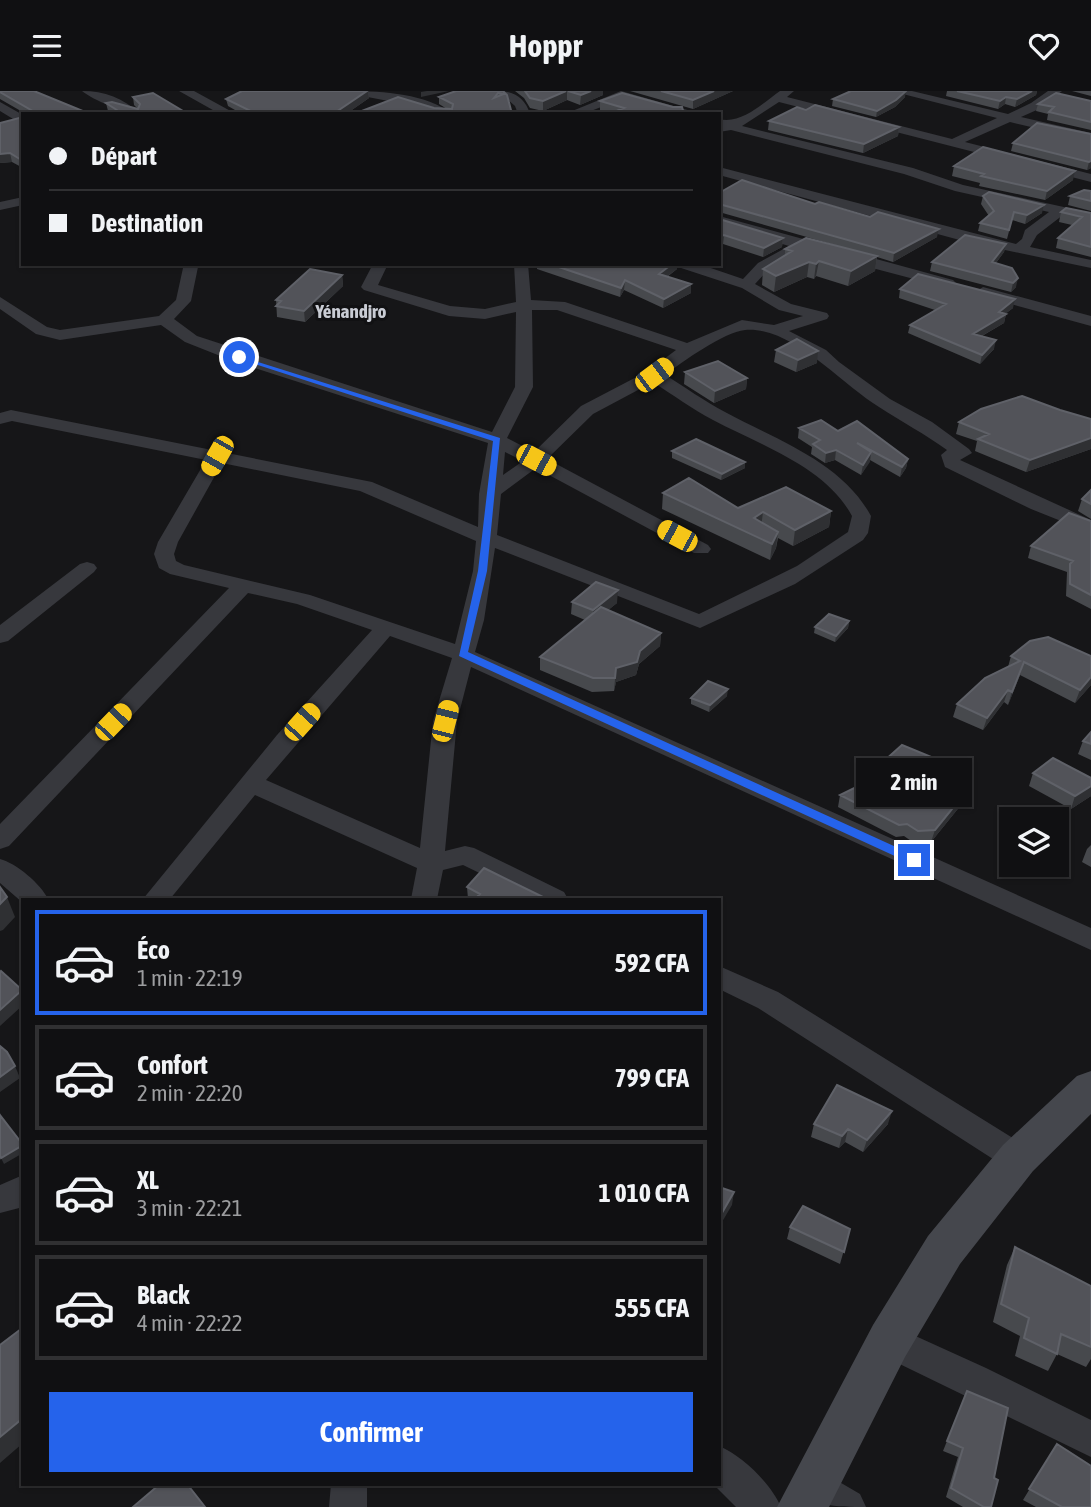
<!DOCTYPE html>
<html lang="fr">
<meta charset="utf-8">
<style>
body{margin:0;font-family:"Asap Condensed",sans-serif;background:#1e1e20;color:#f1f3f6;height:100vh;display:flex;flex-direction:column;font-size:26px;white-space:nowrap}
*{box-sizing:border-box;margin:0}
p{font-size:23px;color:#9c9d9f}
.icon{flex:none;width:38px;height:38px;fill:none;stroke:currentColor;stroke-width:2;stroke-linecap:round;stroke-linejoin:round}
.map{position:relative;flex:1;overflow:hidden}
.panel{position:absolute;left:21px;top:807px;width:700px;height:588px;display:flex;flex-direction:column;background:#101012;border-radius:0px;box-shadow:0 2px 5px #0004,0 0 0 2px #303032}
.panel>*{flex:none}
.hud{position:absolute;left:21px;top:21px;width:700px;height:154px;border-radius:0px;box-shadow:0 2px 5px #0004,0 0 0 2px #303032;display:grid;align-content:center;height:154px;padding:0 28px;background:#101012}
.controls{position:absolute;left:999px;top:716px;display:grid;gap:14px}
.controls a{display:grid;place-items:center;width:70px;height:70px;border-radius:0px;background:#101012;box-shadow:0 2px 5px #0004,0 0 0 2px #303032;font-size:35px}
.end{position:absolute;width:32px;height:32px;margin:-16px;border:9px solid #2563eb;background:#fff;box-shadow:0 0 0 4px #fff}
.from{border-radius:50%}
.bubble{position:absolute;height:49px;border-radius:0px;background:#101012;box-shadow:0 2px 5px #0004,0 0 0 2px #303032;font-size:23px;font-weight:700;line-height:49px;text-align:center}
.car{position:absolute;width:21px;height:42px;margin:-21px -10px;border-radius:9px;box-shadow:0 0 5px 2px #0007;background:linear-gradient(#f5c518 24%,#345 0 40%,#f5c518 0 76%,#345 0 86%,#f5c518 0)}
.hud b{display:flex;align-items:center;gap:24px;height:66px;font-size:26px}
.hud b+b{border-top:2px solid #303032}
.hud i{width:18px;height:18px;background:#f1f3f6}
ul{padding:12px 0 0;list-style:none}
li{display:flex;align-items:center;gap:21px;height:105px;margin:0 14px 10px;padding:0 14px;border:4px solid #303032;border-radius:0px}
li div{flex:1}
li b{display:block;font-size:26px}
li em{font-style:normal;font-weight:700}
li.selected{border-color:#2563eb}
li>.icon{width:63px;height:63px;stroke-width:1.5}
.cta{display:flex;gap:14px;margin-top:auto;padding:14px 28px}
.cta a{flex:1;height:80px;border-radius:0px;background:#2563eb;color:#fff;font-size:28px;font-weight:700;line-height:80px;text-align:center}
header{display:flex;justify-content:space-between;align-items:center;height:91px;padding:0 28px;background:#101012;font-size:32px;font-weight:700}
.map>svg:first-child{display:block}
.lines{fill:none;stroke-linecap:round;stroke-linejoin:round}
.minor{fill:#37383d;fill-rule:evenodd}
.secondary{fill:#45474d;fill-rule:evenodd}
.wall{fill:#47494d}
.shaded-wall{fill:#2f3033}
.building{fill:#525359;stroke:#5f6168;stroke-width:2;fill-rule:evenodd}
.route{fill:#2563eb}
.labels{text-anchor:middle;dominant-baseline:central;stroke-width:6;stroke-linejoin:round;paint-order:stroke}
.far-quarter-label{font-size:19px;font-weight:bold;fill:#c9ccd4;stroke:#111113}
</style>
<header><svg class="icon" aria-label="menu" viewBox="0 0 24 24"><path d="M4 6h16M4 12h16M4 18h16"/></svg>Hoppr<svg class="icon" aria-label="heart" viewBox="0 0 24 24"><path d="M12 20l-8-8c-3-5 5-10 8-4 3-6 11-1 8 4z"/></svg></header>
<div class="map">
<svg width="1091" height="1416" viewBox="0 0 1091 1416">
<rect width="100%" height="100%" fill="#161618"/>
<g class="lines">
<path class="minor" d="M82,0C104,0 124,7 140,23C126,23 93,9 82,0Z
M179,0H194L236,23H220Z
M351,0C382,0 428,3 452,23H435L420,16L357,4Z
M498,0C514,0 525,7 530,23H518L515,15Z
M621,0L691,20L693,23H673L622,8L583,23H565Z
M780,0H794L787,6L952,48L997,27L891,0H912L1008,23L1031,12L1048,0H1062L1039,18L1021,26L1091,42V50L1010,31L965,51L1091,83V91L779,11L742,35L913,77L963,94L1091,122V130L1063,124L1037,144L1030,156L1091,169V177L967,151L719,84V76L1016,153L1022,148L1025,139L1049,121L955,100L904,83L731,39L719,41V28C741,34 763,12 780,0Z
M0,11L23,24V34L0,20Z
M23,106V114L0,119V111Z
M719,125L953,189L956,192L953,195L948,197L804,159L768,179L755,193L791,213L827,222L829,225L827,228L789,240L826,259L839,271L890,308L932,331L969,358L972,362L960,369L1091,429V442L1031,418L945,376L941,364L947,359C925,343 902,331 879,316C841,293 792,235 745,239C724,241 682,271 665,284C685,296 704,310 725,321C777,349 842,371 871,425L868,442L863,449L795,493L700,537L495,457L484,529L475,561L1091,837V859L471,576L457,630L445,760L465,755L474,757L564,801L568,808H533L463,774L443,779L437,808H411L417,777L255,704L170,808H143L277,644L372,539L297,513L248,502L9,755L0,758V733L229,497L170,483L159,477L154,463L158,451L206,369L12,330L0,333V322L11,319L372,391L478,436L479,403L488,352L233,270L185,251L161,234L60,249L36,243L0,218V206L47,236L60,239L159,225L176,209L183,177L181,173H197L198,176L191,210L174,228L197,245L492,341L515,296L516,221L485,228L449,225L364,199L361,196L373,173H388L378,194L450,215L485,218L516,211L514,173H528L531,209L565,211L687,252L742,229L774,234L803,225L779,219L742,197L678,176L676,173H699L743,188L758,172L789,155L719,134ZM532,219H557L676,259L648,280L581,315L534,361L507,347L533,296ZM653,291C673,304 692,318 713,329C760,354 826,376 852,425L848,441L797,475L699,523L497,444L501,403L536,377L694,462H708L711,458L708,454L547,368L593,323ZM505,361L523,370L503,384ZM222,372L360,400L476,450L473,480L455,553L310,504L184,474L176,470L174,463L178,451ZM390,545L452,567L433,630L420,757L266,689Z
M983,196L1091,225V235L978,204L975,201Z
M87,471L94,473L97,477L94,481L8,550L0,552V534L80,473Z
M0,768C16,772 41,793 48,808H23V812L0,792Z
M719,875L778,901L1029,1057L1033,1067L1029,1077L1018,1081L1007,1077L758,917L719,898Z
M23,1084V1116L0,1122V1094Z
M889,1233L986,1277L1091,1329V1366L877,1262L872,1250L877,1238Z
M719,1355C743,1365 771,1393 781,1416H736L713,1393H719Z
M812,1375L860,1403L866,1416C837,1416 806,1416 794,1393L799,1380Z
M331,1393H367V1416H329Z"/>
<path class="secondary" d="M1091,980V1023L1033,1080L960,1173L905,1266L829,1416H777L873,1234L928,1145L1003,1054L1077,985Z"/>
</g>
<path class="wall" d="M0,0L90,23H26L0,8Z
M242,0H368L369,7L346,23H242L228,15L226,8Z
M503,0L512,23L434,17L447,18L439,13V6Z
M515,0H603V4L580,14L567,9L543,20L530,17L524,7Z
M630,0H733L693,18Z
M947,0H1037L1036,4L1015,16L1005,13L998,18L946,5Z
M1072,0H1091V5Z
M133,6L188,23H111L108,20L106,12L138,18L134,14Z
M905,6L895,16L876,26L832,15L833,8Z
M600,10L684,23L610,22L600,19Z
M1091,10V39L1047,29L1048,23L1036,20L1038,13Z
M23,26V77L12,71L0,72V32Z
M769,30L899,36L898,45L863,62L768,39Z
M1091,43V77L1087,79L1011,60L1013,52Z
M954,75L1073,89L1045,109L979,95L980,92L952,85Z
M1091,100V120L1068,114L1070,105Z
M719,102L815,113L937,146L893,171L877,166L875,180L848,195L816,185L814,188L807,186L774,201L762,194L763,178L785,165V158L835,154L719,121Z
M983,105L1042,122L1025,133L1012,129L1007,148L978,140L980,132L989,125L981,113Z
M1061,121L1091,122V166L1056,157L1058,147L1072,134L1059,131Z
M719,128L783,147L782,156L763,166L723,153Z
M1006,153L1004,161L996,172L1016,196L1011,201L930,180L932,171Z
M537,173H677V178L667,186L691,202L663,217L624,199L620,206L537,178Z
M342,184L343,195L305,231L277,226L276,209Z
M900,198L1013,217L1005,223H1006L1004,232L982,245L994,258L980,273L908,242L910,234L935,219L899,207Z
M776,259L817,272L796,281L774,271Z
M685,281L747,287L746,298L714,312L684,293Z
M1060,319L1091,328V358L1026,381L975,360L977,350L956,343L959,331Z
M799,337L838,340L908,368L906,377L900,386L870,369L861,384L835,369L825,372L811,363L812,356L798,347Z
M672,360L745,371V377L721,389L672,367Z
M1091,399V428L1078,420L1082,408Z
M663,402L738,417L831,420L829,436L793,455L778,447L776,457L770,469L662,418Z
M1091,430V518L1066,505L1067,481L1028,467L1031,455Z
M572,511L617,512L608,519L661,542L660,555L639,573L636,584L616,591L614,600L592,601L540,579V566L585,529L571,523Z
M849,530L848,537L835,551L814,542L815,536Z
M1011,565H1091V594L1075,612L1020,584L1008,614L1004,611L983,639L953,626L957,613L1008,576Z
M727,605L709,621L691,613V607Z
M1091,641V669L1078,663L1083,650Z
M874,679L953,694L961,714L931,751L914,752L904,745L896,746L838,716L840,704L872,689Z
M1033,682L1091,687V705L1071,718L1029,695Z
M1091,754V776L1082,771L1087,758Z
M467,796L547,808H468Z
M814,1033H888L863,1061L845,1051L839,1057L811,1046Z
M790,1136L850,1138L840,1173L787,1148Z
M1015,1156L1091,1195V1268L1086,1276L1057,1263L1048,1280L1015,1265L1020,1245L993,1231L1007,1174Z
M967,1300L991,1416H963L946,1406L958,1366L943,1360Z
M1057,1353L1091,1416H1036L1023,1409Z"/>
<path class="shaded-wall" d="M367,0H368L369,7L346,23H333Z
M427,0H449L421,6V1Z
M567,0V9L543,20V10Z
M591,0H603V4L580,14L581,4Z
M714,0H733L693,18V9Z
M906,0L905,6L895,16L876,26L877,20Z
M1032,0H1037L1036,4L1015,16L1017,8Z
M1006,6L1005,13L998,18L1000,10Z
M899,36L898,45L863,62L864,53Z
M10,62L12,71L0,72V63Z
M1091,70V77L1087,79L1089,71Z
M1075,80L1073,89L1045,109L1047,100Z
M1044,114L1042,122L1025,133L1027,124Z
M939,138L937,146L893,171L894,162Z
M724,144L723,153L719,155V146Z
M783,147L782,156L763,166L764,157Z
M1006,153L1004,161L990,180L992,171Z
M877,165L875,180L848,195L851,180Z
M819,170L816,185L814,188L816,173Z
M809,171L807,186L774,201L776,185Z
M672,173H677V178L658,192L659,183Z
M342,184L343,195L305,231L304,220Z
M1018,187L1016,196L1011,201L1013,192Z
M625,189L624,199L620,206L621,197Z
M691,193V202L663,217L664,208Z
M1015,208L1013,217L1001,226L1006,223L1004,232L971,251L973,243Z
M996,249L994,258L980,273L982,264Z
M818,260L817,272L796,281L798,269Z
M747,287L746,298L714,312L715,300Z
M1091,347V358L1026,381L1030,369Z
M836,359L835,369L825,372L826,362Z
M871,361L870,371L861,384L863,374Z
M908,368L906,377L900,386L902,376Z
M745,371V377L721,389L722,383Z
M831,420L829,436L793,455L795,439Z
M763,421L761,437L754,427Z
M778,441L776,457L770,469L772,453Z
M618,499L617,512L593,532V519Z
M849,530L848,537L835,551L836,545Z
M661,542L660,555L639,573L636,584L616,591L614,600L616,577L640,560Z
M1024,571L1020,584L1008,614L1012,601Z
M1091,586V594L1075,612L1080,599Z
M728,598L727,605L709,621L710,614Z
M1008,599L1004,611L983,639L987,627Z
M1091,695V705L1071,718L1075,705Z
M965,702L961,714L931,751L935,739Z
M7,806L15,826L3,839L0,840V813Z
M22,899L23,914L0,935V919Z
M15,975L20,987L0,1001V986Z
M892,1020L888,1033L863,1061L867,1049Z
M848,1038L845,1051L839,1057L842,1045Z
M23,1054V1062L4,1073L1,1067Z
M734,1101L732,1114L719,1136V1127Z
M23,1327V1352L0,1372V1346Z"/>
<path class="building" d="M0,0H34L90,23H38L0,1Z
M242,0H367L333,23H257L226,8Z
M456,0H503L507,4L512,23H354L398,6L434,17L452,18L453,13L439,6ZM498,2L504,3L494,7Z
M525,0H566L543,10L530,7Z
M568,0H591L581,4Z
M661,0H714L693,9Z
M851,0H906L896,9L877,20L833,8Z
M957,0H1032L1017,8L1006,6L1000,10Z
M153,2L188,23H119L120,21L106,12L112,11L138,18L140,13L133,6Z
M622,2L673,16H682L684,23H609L624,17L600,10Z
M1056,2L1091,10V31L1049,21L1054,16L1038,13Z
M815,14L899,36L864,53L769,30L797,16L806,19Z
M23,26V70L10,62L0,63V32Z
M1037,32L1091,43V70L1089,71L1013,52Z
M983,56L1075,80L1047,100L981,85L984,83L954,75Z
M742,89L815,113L819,111L870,126L878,121L939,138L894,162L719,113V102Z
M1084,99L1091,100V110L1070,105Z
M989,101L1044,114L1027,124L1014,121L1009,139L980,132L994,120L983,105Z
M1066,117L1091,122V156L1058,147L1082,126L1061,121Z
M719,128L783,147L764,157L724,144L719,146Z
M965,144L1006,153L992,171L1012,177L1018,187L1013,192L932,171Z
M806,147L877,165L851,180L819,170L816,173L809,171L776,185L763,178L792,160L785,158Z
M550,173H672L659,183L691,193L664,208L625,189L621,197Z
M310,178L342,184L304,220L276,215L281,210L276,209Z
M918,183L1015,208L999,221L1006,223L973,243L996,249L982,264L910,234L946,213L900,198Z
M797,248L818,260L798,269L776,259Z
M718,270L747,287L715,300L685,281Z
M1022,305L1060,319L1091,328V347L1030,369L978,348L989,343L959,331L981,318Z
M821,329L838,340L857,330L908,368L902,376L857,352L871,361L863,374L836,359L826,362L813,353L820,349L799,337Z
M696,348L745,371L722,383L672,360Z
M689,387L738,417L786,396L831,420L795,439L763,421L754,427L778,441L772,453L663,402Z
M1091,399V413L1082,408Z
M1069,422L1091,430V504L1070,493V473L1073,470L1031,455Z
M596,491L618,499L593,519L572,511Z
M601,516L661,542L640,560L637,571L616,577L615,587H593L540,566Z
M829,523L849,530L836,545L815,536Z
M1048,546L1091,565V586L1080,599L1024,571L1012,601L1008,599L987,627L957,613L985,587L1020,570L1011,565L1030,550Z
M708,590L728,598L710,614L691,607Z
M1091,641V653L1083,650Z
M902,654L958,677L953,694L965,702L935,739L918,740L907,733L899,734L840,704L883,683L874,679Z
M1053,667L1091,687V695L1075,705L1033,682Z
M484,777L547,808H475L480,803L467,796Z
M0,796L7,806L0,813Z
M1,880L22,899L0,919V881Z
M0,955L7,961L15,975L0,986Z
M837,994L892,1020L867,1049L848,1038L842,1045L814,1033Z
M0,1024L23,1054L1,1067L0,1065Z
M719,1096L734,1101L719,1127Z
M803,1115L850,1138L844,1161L790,1136Z
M1015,1156L1091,1195V1256L1061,1243L1057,1263L1024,1247L1029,1227L1001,1213Z
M21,1238L23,1240V1327L0,1346V1254Z
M967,1300L1008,1317L994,1387L998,1389L991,1416H984L951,1397L963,1357L947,1350Z
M1057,1353L1091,1375V1416H1062L1029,1398Z
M160,1393H187L205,1416H133Z"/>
<path class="route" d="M236,264L500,347L487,480L468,561L918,766V772H910L459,565L478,480L493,350L236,267Z"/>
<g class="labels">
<g class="far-quarter-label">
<text x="351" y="220">Yénandjro</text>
</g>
</g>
</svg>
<div class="controls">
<a><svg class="icon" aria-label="layers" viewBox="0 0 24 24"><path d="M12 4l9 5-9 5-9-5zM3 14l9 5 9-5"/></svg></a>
</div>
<i class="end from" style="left:239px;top:266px"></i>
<i class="end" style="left:914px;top:769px"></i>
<div class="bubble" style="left:856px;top:667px;width:116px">2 min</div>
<i class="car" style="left:654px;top:284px;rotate:53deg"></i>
<i class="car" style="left:217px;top:365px;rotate:210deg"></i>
<i class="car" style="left:536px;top:369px;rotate:118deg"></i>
<i class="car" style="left:677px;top:445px;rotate:298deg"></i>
<i class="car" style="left:445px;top:630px;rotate:14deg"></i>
<i class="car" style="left:113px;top:631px;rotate:44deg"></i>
<i class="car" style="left:302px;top:631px;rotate:42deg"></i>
<div class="hud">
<b><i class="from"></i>Départ</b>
<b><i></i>Destination</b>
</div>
<section class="panel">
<ul>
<li class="selected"><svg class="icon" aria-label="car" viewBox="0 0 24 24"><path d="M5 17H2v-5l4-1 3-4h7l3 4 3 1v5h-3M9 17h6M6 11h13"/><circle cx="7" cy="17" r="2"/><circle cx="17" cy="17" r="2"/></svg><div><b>Éco</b><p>1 min · 22:19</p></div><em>592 CFA</em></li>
<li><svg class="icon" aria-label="car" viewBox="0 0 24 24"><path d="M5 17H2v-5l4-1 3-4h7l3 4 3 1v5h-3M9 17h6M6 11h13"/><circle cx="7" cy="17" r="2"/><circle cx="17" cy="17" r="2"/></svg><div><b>Confort</b><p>2 min · 22:20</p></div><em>799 CFA</em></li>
<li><svg class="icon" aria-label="car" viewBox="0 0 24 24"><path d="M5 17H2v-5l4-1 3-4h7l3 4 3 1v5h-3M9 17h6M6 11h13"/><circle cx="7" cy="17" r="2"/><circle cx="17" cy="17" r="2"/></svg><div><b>XL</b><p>3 min · 22:21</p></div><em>1 010 CFA</em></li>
<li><svg class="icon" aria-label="car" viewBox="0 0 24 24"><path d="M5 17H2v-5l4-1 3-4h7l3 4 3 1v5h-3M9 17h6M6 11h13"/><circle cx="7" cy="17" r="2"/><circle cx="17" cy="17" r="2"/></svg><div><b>Black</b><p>4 min · 22:22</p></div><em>555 CFA</em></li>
</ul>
<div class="cta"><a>Confirmer</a></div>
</section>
</div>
